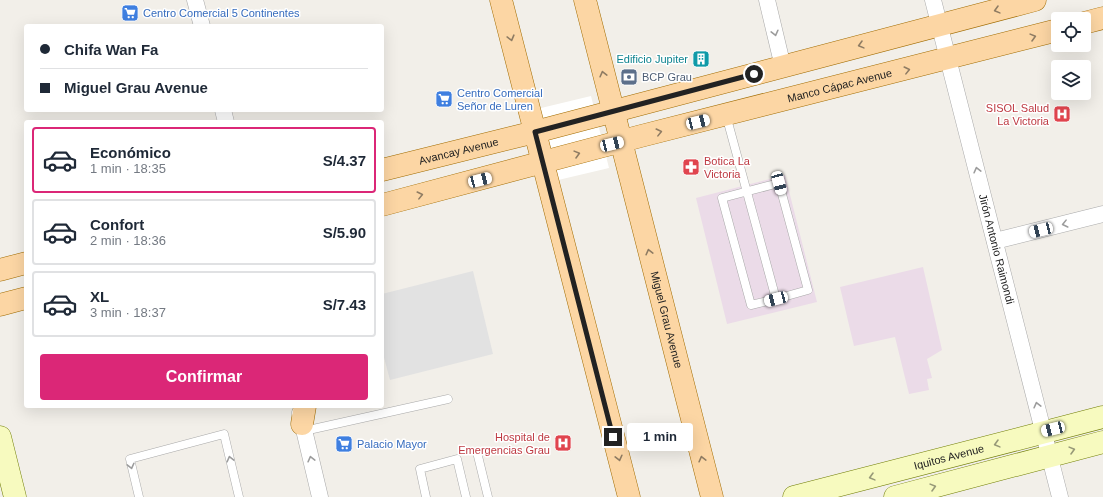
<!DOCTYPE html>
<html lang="es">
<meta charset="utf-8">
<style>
body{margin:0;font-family:Helvetica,sans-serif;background:#f6f6f7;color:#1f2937;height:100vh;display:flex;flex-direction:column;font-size:15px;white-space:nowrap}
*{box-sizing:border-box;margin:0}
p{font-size:13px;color:#747a83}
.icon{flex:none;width:22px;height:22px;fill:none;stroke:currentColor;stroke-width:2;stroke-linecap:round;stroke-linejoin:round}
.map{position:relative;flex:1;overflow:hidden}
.sheet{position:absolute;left:24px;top:120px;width:360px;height:288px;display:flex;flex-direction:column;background:#fff;border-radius:4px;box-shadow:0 4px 16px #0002}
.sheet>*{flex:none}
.banner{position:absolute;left:24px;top:24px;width:360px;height:88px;border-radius:4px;box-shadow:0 4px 16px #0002;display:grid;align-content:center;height:88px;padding:0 16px;background:#fff}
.controls{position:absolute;left:1051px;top:12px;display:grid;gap:8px}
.controls a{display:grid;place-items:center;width:40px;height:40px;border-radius:4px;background:#fff;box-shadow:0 4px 16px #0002;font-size:20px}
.end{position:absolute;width:18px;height:18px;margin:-9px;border:5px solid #222;background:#fff;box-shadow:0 0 0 2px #fff}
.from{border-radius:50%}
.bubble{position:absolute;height:28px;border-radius:4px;background:#fff;box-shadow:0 4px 16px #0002;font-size:13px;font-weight:700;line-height:28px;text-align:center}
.car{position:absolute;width:12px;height:24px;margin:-12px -6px;border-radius:5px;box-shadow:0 0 3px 1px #0007;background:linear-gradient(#fff 24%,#345 0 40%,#fff 0 76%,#345 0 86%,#fff 0)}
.banner b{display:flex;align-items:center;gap:14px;height:38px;font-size:15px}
.banner b+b{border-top:1px solid #e0e1e3}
.banner i{width:10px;height:10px;background:#1f2937}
ul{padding:7px 0 0;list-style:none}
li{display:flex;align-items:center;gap:12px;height:66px;margin:0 8px 6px;padding:0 8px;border:2px solid #e0e1e3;border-radius:4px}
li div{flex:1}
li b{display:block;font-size:15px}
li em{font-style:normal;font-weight:700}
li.current{border-color:#db2777}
li>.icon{width:36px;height:36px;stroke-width:1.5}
.button{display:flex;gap:8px;margin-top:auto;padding:8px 16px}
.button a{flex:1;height:46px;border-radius:4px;background:#db2777;color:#fff;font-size:16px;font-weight:700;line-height:46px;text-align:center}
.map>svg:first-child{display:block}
.industrial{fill:#ebdbe8}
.parking{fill:#e2e2e2}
.pier{fill:#fff}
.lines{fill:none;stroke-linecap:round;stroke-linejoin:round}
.lane-casing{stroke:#a9a9a9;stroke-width:9}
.street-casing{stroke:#a9a9a9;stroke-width:17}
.secondary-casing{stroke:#707d05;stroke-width:23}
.primary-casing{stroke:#a06b00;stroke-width:23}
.lane{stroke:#fff;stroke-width:8}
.street{stroke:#fff;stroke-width:16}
.secondary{stroke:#f7fabf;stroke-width:22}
.primary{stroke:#fcd6a4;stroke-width:22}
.oneway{stroke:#8f7c63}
.oneway2{stroke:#9c9c9c}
.oneway3{stroke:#979978}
.route{stroke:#222;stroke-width:5}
.labels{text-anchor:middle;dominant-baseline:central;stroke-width:3;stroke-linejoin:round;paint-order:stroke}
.shop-label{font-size:11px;fill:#366cbe;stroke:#fff;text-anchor:start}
.culture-label{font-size:11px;fill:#0d838f;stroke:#fff;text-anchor:end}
.service-label{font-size:11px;fill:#4e5e75;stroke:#fff;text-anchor:start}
.street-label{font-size:11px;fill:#222;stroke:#fff}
.health-label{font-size:11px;fill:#be3a42;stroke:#fff;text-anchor:end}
</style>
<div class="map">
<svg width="1103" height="497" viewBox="0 0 1103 497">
<rect width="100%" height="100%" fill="#f2efe9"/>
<path class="industrial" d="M785,175L817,302L727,324L696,198Z
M923,267L942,350L927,359L932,378L927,379L929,390L909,394L895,337L854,346L840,287Z"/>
<path class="parking" d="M473,271L493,354L390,380L382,350V294Z"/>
<path class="pier" d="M591,96L609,168L554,181L537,109Z"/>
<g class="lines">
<g class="lane-casing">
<path id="lane" d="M726,115C742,176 759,237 776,299L751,305L722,198L779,183L808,290L776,299
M304,431L448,399
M477,452L488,497
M139,497L130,459L224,434L239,497
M426,497L420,469L457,459L466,497"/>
</g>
<g class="street-casing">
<g id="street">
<path d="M195,0L202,26"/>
<path d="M767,0L783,67"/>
<path id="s1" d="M933,0L1060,497"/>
<path d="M223,110L226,122"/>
<path d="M995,241L1103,214"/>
<path d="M300,413L320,497"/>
</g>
</g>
<g class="secondary-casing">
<g id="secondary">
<path d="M0,437L15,497"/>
<path id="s2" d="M794,497L1103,417"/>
<path d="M895,497L1103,442"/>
</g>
</g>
<g class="primary-casing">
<g id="primary">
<path d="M501,0L629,497"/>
<path id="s3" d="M585,0L712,497"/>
<path d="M1084,23L1103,18"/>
<path id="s4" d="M382,170L535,132L1035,0"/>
<path id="s5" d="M382,205L641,136L1058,30"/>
<path d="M0,270L26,263"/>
<path d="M0,305L26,298"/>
<path d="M302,424L305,406"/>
</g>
</g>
<use href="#lane" class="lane"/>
<use href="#street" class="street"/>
<use href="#secondary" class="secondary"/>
<use href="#primary" class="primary"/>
</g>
<defs><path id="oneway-chevron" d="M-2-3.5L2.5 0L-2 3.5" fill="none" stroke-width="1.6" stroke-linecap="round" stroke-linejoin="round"/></defs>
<g class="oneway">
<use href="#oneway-chevron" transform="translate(997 10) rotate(165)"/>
<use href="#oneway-chevron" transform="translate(1033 37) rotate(-15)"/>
<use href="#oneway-chevron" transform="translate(511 38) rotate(75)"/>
<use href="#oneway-chevron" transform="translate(861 45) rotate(165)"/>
<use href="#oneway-chevron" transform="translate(907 70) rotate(-14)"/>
<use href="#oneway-chevron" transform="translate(603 74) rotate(-104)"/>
<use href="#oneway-chevron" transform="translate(659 132) rotate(-14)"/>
<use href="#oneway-chevron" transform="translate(577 154) rotate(-15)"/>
<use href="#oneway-chevron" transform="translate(420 195) rotate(-14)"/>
<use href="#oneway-chevron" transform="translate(649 252) rotate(-104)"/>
<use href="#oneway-chevron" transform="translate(619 458) rotate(76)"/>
<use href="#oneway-chevron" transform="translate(702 459) rotate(-104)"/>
</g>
<g class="oneway2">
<use href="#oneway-chevron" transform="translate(775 33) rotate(76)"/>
<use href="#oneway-chevron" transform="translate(977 170) rotate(-104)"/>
<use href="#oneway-chevron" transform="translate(1065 224) rotate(166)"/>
<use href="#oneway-chevron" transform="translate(1037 405) rotate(-104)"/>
<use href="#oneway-chevron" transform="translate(230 459) rotate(-104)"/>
<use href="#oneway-chevron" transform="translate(311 459) rotate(-104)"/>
<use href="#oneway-chevron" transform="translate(131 466) rotate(76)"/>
</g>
<g class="oneway3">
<use href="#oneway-chevron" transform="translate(997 444) rotate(165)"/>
<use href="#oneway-chevron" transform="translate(1072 450) rotate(-15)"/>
<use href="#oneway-chevron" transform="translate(872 477) rotate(165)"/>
<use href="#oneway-chevron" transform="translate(933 487) rotate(-15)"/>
</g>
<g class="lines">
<path class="route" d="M613,437L535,132L754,74"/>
</g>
<defs>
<g id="supermarket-square" transform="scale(0.9)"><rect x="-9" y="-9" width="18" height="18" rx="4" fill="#3f7fe0" stroke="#fff"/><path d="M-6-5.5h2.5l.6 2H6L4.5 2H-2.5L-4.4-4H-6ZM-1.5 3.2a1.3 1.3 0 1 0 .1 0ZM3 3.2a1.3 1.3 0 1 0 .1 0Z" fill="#fff"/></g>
<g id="building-square" transform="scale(0.9)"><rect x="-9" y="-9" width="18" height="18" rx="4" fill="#0f9aa8" stroke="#fff"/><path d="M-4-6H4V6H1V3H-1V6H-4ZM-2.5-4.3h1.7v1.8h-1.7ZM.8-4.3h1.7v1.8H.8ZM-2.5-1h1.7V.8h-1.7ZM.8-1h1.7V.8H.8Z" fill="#fff"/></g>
<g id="bank-square" transform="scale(0.9)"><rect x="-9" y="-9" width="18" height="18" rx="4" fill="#5c6f8a" stroke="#fff"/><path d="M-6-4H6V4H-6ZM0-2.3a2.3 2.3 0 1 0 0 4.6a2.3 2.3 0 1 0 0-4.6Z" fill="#fff"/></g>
<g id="hospital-square" transform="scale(0.9)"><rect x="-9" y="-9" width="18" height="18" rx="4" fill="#e0444e" stroke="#fff"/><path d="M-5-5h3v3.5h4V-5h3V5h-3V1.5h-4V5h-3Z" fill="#fff"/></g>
<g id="pharmacy-square" transform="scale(0.9)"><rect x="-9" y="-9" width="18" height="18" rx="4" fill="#e0444e" stroke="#fff"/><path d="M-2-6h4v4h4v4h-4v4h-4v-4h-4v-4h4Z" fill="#fff"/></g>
</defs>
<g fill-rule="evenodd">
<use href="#supermarket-square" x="130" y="13"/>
<use href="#building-square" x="701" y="59"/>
<use href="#bank-square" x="629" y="77"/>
<use href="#supermarket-square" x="444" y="99"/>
<use href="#hospital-square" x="1062" y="114"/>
<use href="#pharmacy-square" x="691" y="167"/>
<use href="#hospital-square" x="563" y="443"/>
<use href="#supermarket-square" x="344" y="444"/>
</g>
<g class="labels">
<g class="shop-label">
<text x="143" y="13">Centro Comercial 5 Continentes</text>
<text x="457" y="93">Centro Comercial<tspan x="457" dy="13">Señor de Luren</tspan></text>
<text x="357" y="444">Palacio Mayor</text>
</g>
<g class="culture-label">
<text x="688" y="59">Edificio Jupiter</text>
</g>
<g class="service-label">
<text x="642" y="77">BCP Grau</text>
</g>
<g class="street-label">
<text stroke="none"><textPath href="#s5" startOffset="473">Manco Cápac Avenue</textPath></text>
<text stroke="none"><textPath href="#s4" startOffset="79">Avancay Avenue</textPath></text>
<text stroke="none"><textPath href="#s1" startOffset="257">Jirón Antonio Raimondi</textPath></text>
<text stroke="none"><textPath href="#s3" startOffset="330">Miguel Grau Avenue</textPath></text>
<text stroke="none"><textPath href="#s2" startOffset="160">Iquitos Avenue</textPath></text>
</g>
<g class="health-label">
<text x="1049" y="108">SISOL Salud<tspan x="1049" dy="13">La Victoria</tspan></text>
<text x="704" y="161" text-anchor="start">Botica La<tspan x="704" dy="13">Victoria</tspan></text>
<text x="550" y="437">Hospital de<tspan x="550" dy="13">Emergencias Grau</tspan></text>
</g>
</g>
</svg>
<div class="controls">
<a><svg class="icon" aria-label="locate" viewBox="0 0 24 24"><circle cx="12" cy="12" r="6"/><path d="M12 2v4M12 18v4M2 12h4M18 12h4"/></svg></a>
<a><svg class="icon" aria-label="layers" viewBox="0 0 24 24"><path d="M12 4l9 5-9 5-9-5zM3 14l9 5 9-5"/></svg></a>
</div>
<i class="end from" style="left:754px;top:74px"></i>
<i class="end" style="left:613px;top:437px"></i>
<div class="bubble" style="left:627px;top:423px;width:66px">1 min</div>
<i class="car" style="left:698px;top:122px;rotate:76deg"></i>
<i class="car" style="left:612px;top:144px;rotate:76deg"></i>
<i class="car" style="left:480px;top:180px;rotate:75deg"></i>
<i class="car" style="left:779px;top:183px;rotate:165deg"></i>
<i class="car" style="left:1041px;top:230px;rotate:256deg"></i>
<i class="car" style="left:776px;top:299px;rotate:255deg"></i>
<i class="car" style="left:1053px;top:429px;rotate:256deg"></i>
<div class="banner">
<b><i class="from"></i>Chifa Wan Fa</b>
<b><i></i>Miguel Grau Avenue</b>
</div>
<section class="sheet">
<ul>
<li class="current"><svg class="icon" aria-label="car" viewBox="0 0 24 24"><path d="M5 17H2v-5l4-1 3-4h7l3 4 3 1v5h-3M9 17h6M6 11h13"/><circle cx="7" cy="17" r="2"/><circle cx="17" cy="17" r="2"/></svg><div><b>Económico</b><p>1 min · 18:35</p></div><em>S/4.37</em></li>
<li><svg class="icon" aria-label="car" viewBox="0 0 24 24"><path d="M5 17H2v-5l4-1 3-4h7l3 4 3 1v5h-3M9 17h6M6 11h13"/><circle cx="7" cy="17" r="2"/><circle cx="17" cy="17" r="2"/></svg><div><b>Confort</b><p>2 min · 18:36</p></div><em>S/5.90</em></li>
<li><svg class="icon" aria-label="car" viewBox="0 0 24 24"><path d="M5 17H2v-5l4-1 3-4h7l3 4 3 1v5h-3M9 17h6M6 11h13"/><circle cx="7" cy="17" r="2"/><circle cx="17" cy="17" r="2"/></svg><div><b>XL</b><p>3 min · 18:37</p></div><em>S/7.43</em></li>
</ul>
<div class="button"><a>Confirmar</a></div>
</section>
</div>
